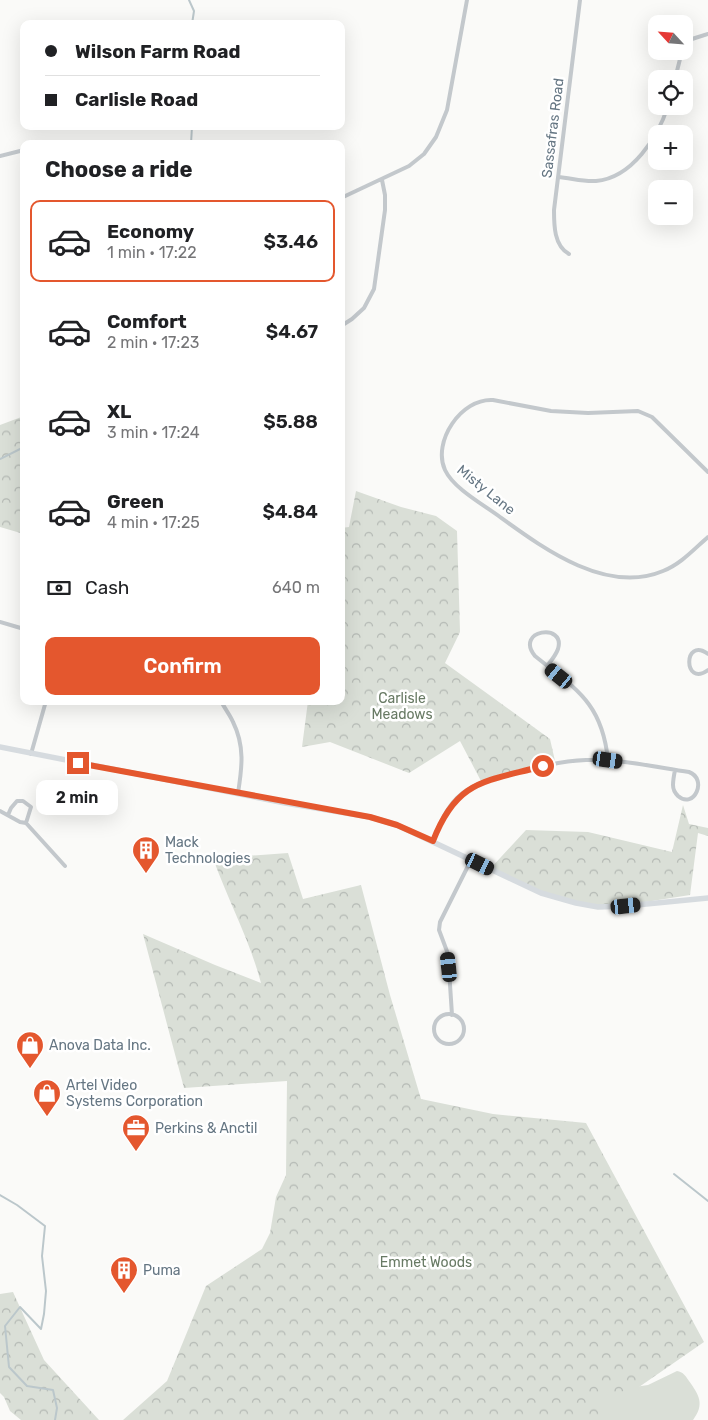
<!DOCTYPE html>
<meta charset="utf-8">
<style>
body{margin:0;font-family:Rubik,sans-serif;background:#f2f2f2;color:#202124;height:100vh;display:flex;flex-direction:column;font-size:19px;white-space:nowrap}
*{box-sizing:border-box;margin:0}
p{font-size:16px;color:#757577}
.icon{flex:none;width:28px;height:28px;fill:none;stroke:currentColor;stroke-width:2;stroke-linecap:round;stroke-linejoin:round}
.map{position:relative;flex:1;overflow:hidden}
.details{position:absolute;left:20px;top:140px;width:325px;height:565px;display:flex;flex-direction:column;background:#fff;border-radius:10px;box-shadow:0 5px 20px #0002}
.details>*{flex:none}
.guide{position:absolute;left:20px;top:20px;width:325px;height:110px;border-radius:10px;box-shadow:0 5px 20px #0002;display:grid;align-content:center;height:110px;padding:0 25px;background:#fff}
.needle{width:32px;rotate:296deg}
.fabs{position:absolute;left:648px;top:15px;display:grid;gap:10px}
.fabs a{display:grid;place-items:center;width:45px;height:45px;border-radius:10px;background:#fff;box-shadow:0 5px 20px #0002;font-size:25px}
.end{position:absolute;width:22px;height:22px;margin:-11px;border:6px solid #e4572e;background:#fff;box-shadow:0 0 0 2px #fff}
.from{border-radius:50%}
.bubble{position:absolute;height:35px;border-radius:10px;background:#fff;box-shadow:0 5px 20px #0002;font-size:16px;font-weight:600;line-height:35px;text-align:center}
.car{position:absolute;width:15px;height:30px;margin:-15px -8px;border-radius:6px;box-shadow:0 0 4px 1px #0007;background:linear-gradient(#222 24%,#8ab4d8 0 40%,#222 0 76%,#8ab4d8 0 86%,#222 0)}
.guide b{display:flex;align-items:center;gap:18px;height:48px;font-size:19px}
.guide b+b{border-top:1px solid #e0e0e0}
.guide i{width:12px;height:12px;background:#202124}
ul{padding:0;list-style:none}
li{display:flex;align-items:center;gap:15px;height:82px;margin:0 10px 8px;padding:0 15px;border:2px solid transparent;border-radius:10px}
li div{flex:1}
li b{display:block;font-size:19px}
li em{font-style:normal;font-weight:600}
li.selected{border-color:#e4572e}
li>.icon{width:45px;height:45px;stroke-width:1.5}
h2{padding:0 25px;font-size:22px;line-height:60px}
.pay{display:flex;align-items:center;gap:12px;height:55px;padding:0 25px;font-size:19px}
.pay p{margin-inline-start:auto}
.button{display:flex;gap:10px;margin-top:auto;padding:10px 25px}
.button a{flex:1;height:58px;border-radius:10px;background:#e4572e;color:#fff;font-size:20px;font-weight:600;line-height:58px;text-align:center}
.map>svg:first-child{display:block}
.grass{fill:#dadfd7}
.park{fill:url(#park-crowns)}
.lines{fill:none;stroke-linecap:round;stroke-linejoin:round}
.stream{stroke:#bbc7cb;stroke-width:2}
.minor{stroke:#c3c8cc;stroke-width:4}
.secondary{stroke:#d6dbdf;stroke-width:5.5}
.route{stroke:#e4572e;stroke-width:6}
.labels{text-anchor:middle;dominant-baseline:central;stroke-width:5;stroke-linejoin:round;paint-order:stroke}
.street-label{font-size:14px;fill:#657683;stroke:#fff}
.park-label{font-size:14px;fill:#687a64;stroke:#fff}
.poi-label{font-size:14px;fill:#657683;stroke:#fff;text-anchor:start}
</style>
<div class="map">
<svg width="708" height="1420" viewBox="0 0 708 1420">
<defs>
<pattern id="park-crowns" width="20" height="18" patternUnits="userSpaceOnUse" patternTransform="scale(1.25)"><rect width="20" height="18" fill="#dadfd7"/><path d="M2 6a3 3 0 1 1 6 0M12 15a3 3 0 1 1 6 0" fill="none" stroke="#b4b9b4"/></pattern>
</defs>
<rect width="100%" height="100%" fill="#fafaf8"/>
<path class="grass" d="M677,1371C683,1372 685,1375 689,1381C699,1395 705,1404 693,1420H598L596,1401L601,1392L648,1385Z"/>
<path class="park" d="M24,416V534L0,527V425Z
M356,491L401,507L436,516L457,531L460,632L445,663L550,739L555,761L524,768L481,781L460,741L409,773L330,742L302,747L308,701H341V528L349,527Z
M683,805L689,824L708,828V836L698,833L690,895L620,906H602L572,903L489,870L526,830L588,832L672,852Z
M288,853L303,899L361,885L390,995L421,1099L493,1114L586,1123L704,1342L639,1387L599,1398L608,1420H123L167,1381L206,1286L262,1249L270,1233L276,1197L286,1175L287,1081L184,1088L143,934L215,965L261,983C250,941 229,902 214,861L210,857L219,858Z
M13,1292L44,1360L99,1420H21L10,1411L4,1397L0,1393V1294Z"/>
<g class="lines">
<path class="stream" d="M189,0L194,11L192,24
M191,144L192,126
M0,459L24,447
M674,1174L708,1201
M0,1195L17,1205L45,1226L42,1256L46,1291L44,1314L41,1329L20,1307L5,1326L9,1367L27,1386L53,1390L57,1408L55,1420"/>
<path class="minor" d="M684,47L692,39L708,34
M675,79L682,51
M0,156L24,150
M558,177C571,178 583,182 596,181C632,178 658,137 668,106
M341,198L409,166L424,154L436,137L447,110L467,0
M569,254C554,246 554,225 554,210L580,0
M341,326L352,319L364,308L374,289L385,210V195L382,180
M708,472L652,417L638,411L588,413L551,411L493,400C461,398 432,442 445,470C454,489 484,505 500,517C543,548 606,595 663,571C681,564 694,549 708,537
M0,622L24,629
M708,654C683,636 683,688 708,670
M547,666C551,661 556,655 558,649C566,622 514,630 535,656C577,690 602,703 608,760
M221,701C225,709 230,715 233,722C245,746 242,768 238,793
M31,754L46,701
M0,811L20,822L26,823L65,866
M8,815L11,808L17,801H23L31,807L26,823
M433,841C439,826 445,810 457,798C471,784 490,780 508,775C534,768 559,761 586,760C620,759 655,767 689,772C708,779 694,810 678,796C675,793 673,789 673,785C673,780 674,775 675,770
M434 1029a15 15 0 1 1 30 0a15 15 0 1 1-30 0Z
M452,1015L448,954L439,930L440,922L471,860"/>
<path class="secondary" d="M0,747L285,803L370,817L397,825L541,893L576,903L598,907L626,906L708,898"/>
</g>
<g class="lines">
<path class="route" d="M78,763L370,817L397,825L433,841C457,779 485,782 543,766"/>
</g>
<defs>
<g id="building-pin" transform="scale(1.4375)"><path d="M0 17L-7.5 6A9.5 9.5 0 1 1 7.5 6Z" fill="#e4572e" stroke="#fff"/><path d="M-4-6H4V6H1V3H-1V6H-4ZM-2.5-4.3h1.7v1.8h-1.7ZM.8-4.3h1.7v1.8H.8ZM-2.5-1h1.7V.8h-1.7ZM.8-1h1.7V.8H.8Z" fill="#fff"/></g>
<g id="shop-pin" transform="scale(1.4375)"><path d="M0 17L-7.5 6A9.5 9.5 0 1 1 7.5 6Z" fill="#e4572e" stroke="#fff"/><path d="M-5-2.5h2.3a2.7 3.5 0 0 1 5.4 0H5L5.5 6h-11ZM-1.5-2.5h3a1.5 2.3 0 0 0-3 0Z" fill="#fff"/></g>
<g id="office-pin" transform="scale(1.4375)"><path d="M0 17L-7.5 6A9.5 9.5 0 1 1 7.5 6Z" fill="#e4572e" stroke="#fff"/><path d="M-6-3h4V-5.5h4V-3h4V5H-6ZM-1-4.5V-3h2v-1.5ZM-6 0V1H6V0Z" fill="#fff"/></g>
</defs>
<g fill-rule="evenodd">
<use href="#building-pin" x="146" y="850"/>
<use href="#shop-pin" x="30" y="1045"/>
<use href="#shop-pin" x="47" y="1093"/>
<use href="#office-pin" x="136" y="1128"/>
<use href="#building-pin" x="124" y="1270"/>
</g>
<g class="labels">
<g class="street-label">
<text transform="translate(553 128) rotate(-83)">Sassafras Road</text>
<text transform="translate(486 490) rotate(39)">Misty Lane</text>
</g>
<g class="park-label">
<text x="402" y="698">Carlisle<tspan x="402" dy="16">Meadows</tspan></text>
<text x="426" y="1262">Emmet Woods</text>
</g>
<g class="poi-label">
<text x="165" y="842">Mack<tspan x="165" dy="16">Technologies</tspan></text>
<text x="49" y="1045">Anova Data Inc.</text>
<text x="66" y="1085">Artel Video<tspan x="66" dy="16">Systems Corporation</tspan></text>
<text x="155" y="1128">Perkins &amp; Anctil</text>
<text x="143" y="1270">Puma</text>
</g>
</g>
</svg>
<div class="fabs">
<a><svg class="needle" viewBox="-14 -14 28 28"><path d="M0-13l5 13h-10z" fill="#e53935"/><path d="M0 13l5-13h-10z" fill="#757577"/></svg></a>
<a><svg class="icon" aria-label="locate" viewBox="0 0 24 24"><circle cx="12" cy="12" r="6"/><path d="M12 2v4M12 18v4M2 12h4M18 12h4"/></svg></a>
<a>+</a>
<a>−</a>
</div>
<i class="end from" style="left:543px;top:766px"></i>
<i class="end" style="left:78px;top:763px"></i>
<div class="bubble" style="left:36px;top:780px;width:82px">2 min</div>
<i class="car" style="left:559px;top:676px;rotate:309deg"></i>
<i class="car" style="left:608px;top:760px;rotate:98deg"></i>
<i class="car" style="left:480px;top:864px;rotate:116deg"></i>
<i class="car" style="left:626px;top:906px;rotate:84deg"></i>
<i class="car" style="left:449px;top:967px;rotate:354deg"></i>
<div class="guide">
<b><i class="from"></i>Wilson Farm Road</b>
<b><i></i>Carlisle Road</b>
</div>
<section class="details">
<h2>Choose a ride</h2>
<ul>
<li class="selected"><svg class="icon" aria-label="car" viewBox="0 0 24 24"><path d="M5 17H2v-5l4-1 3-4h7l3 4 3 1v5h-3M9 17h6M6 11h13"/><circle cx="7" cy="17" r="2"/><circle cx="17" cy="17" r="2"/></svg><div><b>Economy</b><p>1 min · 17:22</p></div><em>$3.46</em></li>
<li><svg class="icon" aria-label="car" viewBox="0 0 24 24"><path d="M5 17H2v-5l4-1 3-4h7l3 4 3 1v5h-3M9 17h6M6 11h13"/><circle cx="7" cy="17" r="2"/><circle cx="17" cy="17" r="2"/></svg><div><b>Comfort</b><p>2 min · 17:23</p></div><em>$4.67</em></li>
<li><svg class="icon" aria-label="car" viewBox="0 0 24 24"><path d="M5 17H2v-5l4-1 3-4h7l3 4 3 1v5h-3M9 17h6M6 11h13"/><circle cx="7" cy="17" r="2"/><circle cx="17" cy="17" r="2"/></svg><div><b>XL</b><p>3 min · 17:24</p></div><em>$5.88</em></li>
<li><svg class="icon" aria-label="car" viewBox="0 0 24 24"><path d="M5 17H2v-5l4-1 3-4h7l3 4 3 1v5h-3M9 17h6M6 11h13"/><circle cx="7" cy="17" r="2"/><circle cx="17" cy="17" r="2"/></svg><div><b>Green</b><p>4 min · 17:25</p></div><em>$4.84</em></li>
</ul>
<div class="pay"><svg class="icon" aria-label="cash" viewBox="0 0 24 24"><path d="M3 7h18v10H3z"/><circle cx="12" cy="12" r="2"/></svg>Cash<p>640 m</p></div>
<div class="button"><a>Confirm</a></div>
</section>
</div>
